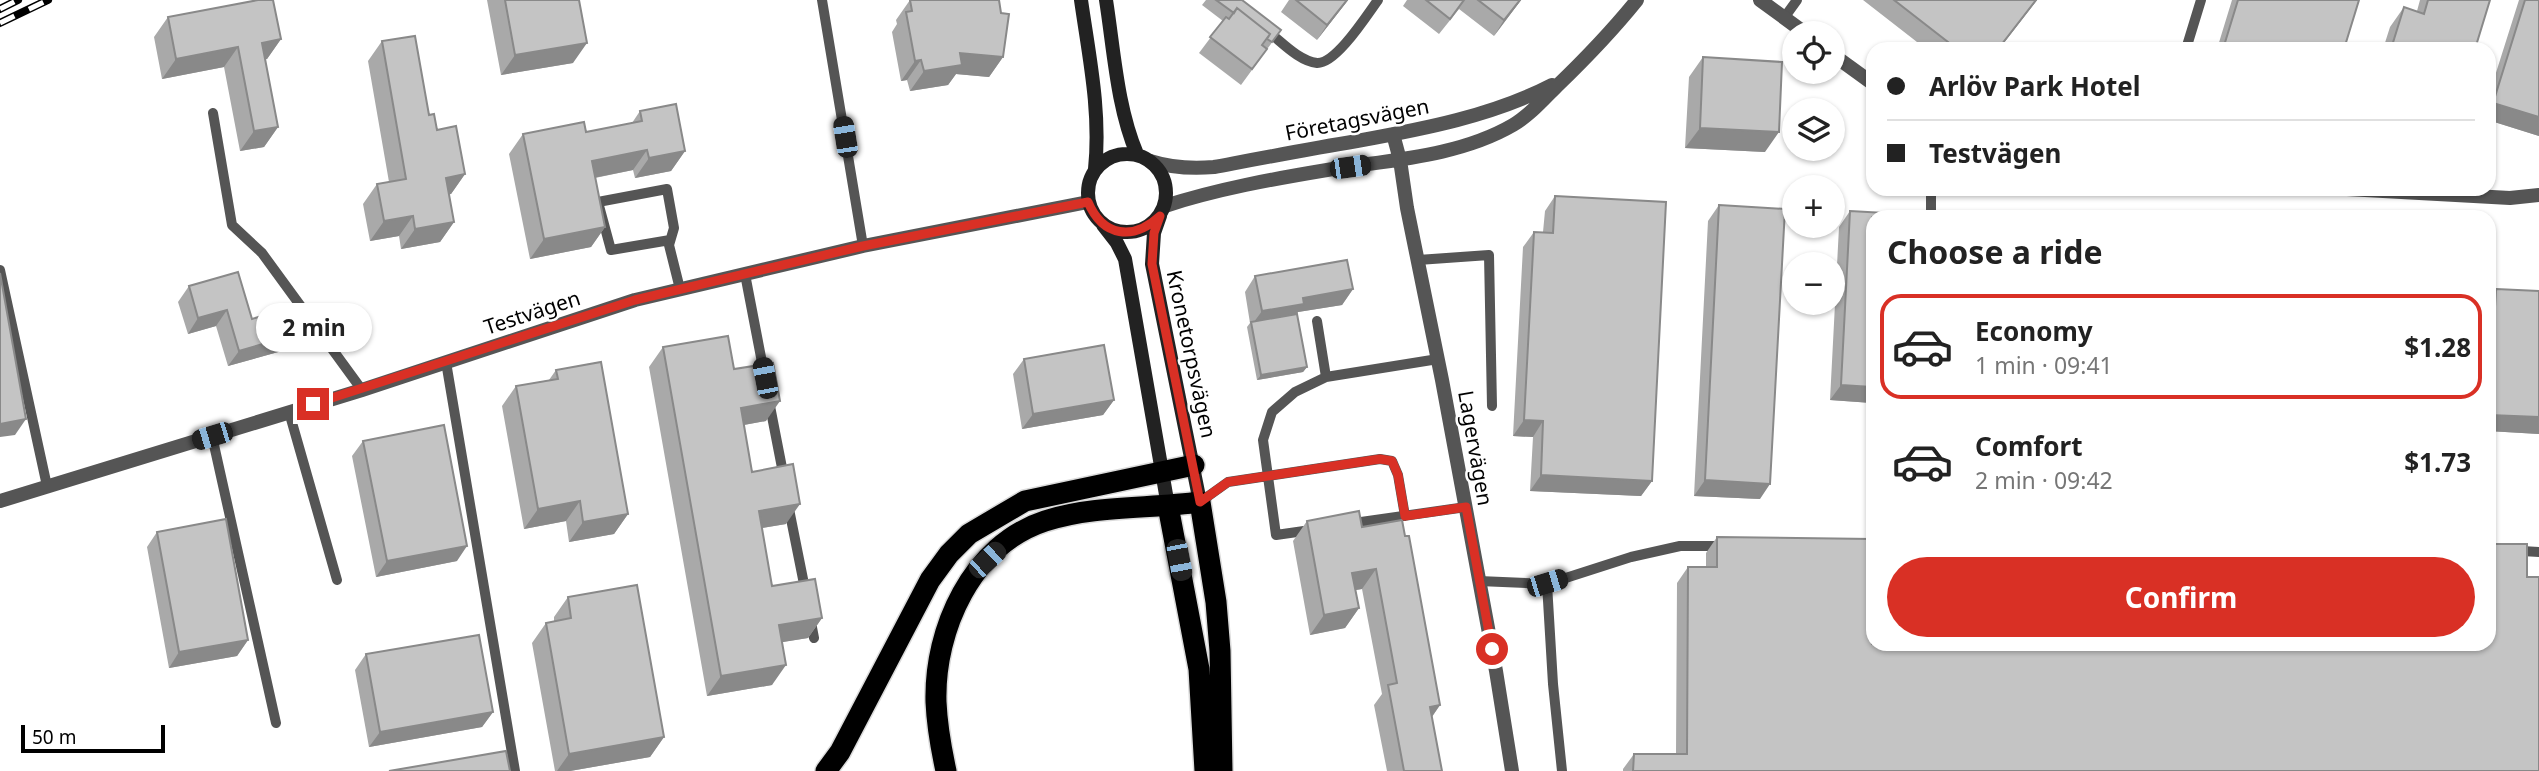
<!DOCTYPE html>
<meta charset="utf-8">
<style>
body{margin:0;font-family:"Noto Sans",sans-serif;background:#f6f6f6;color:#222;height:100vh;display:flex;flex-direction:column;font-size:26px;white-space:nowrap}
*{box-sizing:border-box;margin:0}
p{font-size:23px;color:#767676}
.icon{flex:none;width:38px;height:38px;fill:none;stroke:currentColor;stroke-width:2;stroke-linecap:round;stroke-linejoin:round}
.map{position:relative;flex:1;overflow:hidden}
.sheet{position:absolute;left:1866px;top:210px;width:630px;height:441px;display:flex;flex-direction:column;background:#fff;border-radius:21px;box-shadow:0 2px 5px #0004}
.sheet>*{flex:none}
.guide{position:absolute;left:1866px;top:42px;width:630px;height:154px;border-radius:21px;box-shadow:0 2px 5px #0004;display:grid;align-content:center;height:154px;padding:0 21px;background:#fff}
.controls{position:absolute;left:1782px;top:21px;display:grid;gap:14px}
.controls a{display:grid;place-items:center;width:63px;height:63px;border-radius:50%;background:#fff;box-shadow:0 2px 5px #0004;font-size:35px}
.scale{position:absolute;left:21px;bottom:18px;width:144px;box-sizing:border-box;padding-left:7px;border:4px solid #000;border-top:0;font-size:19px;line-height:24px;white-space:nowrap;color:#000;-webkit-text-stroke:5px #fff;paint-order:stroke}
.end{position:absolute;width:32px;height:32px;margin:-16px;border:9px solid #d93025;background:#fff;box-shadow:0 0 0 4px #fff}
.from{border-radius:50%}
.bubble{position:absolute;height:49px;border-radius:24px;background:#fff;box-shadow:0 2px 5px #0004;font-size:23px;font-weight:700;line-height:49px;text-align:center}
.car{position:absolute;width:21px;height:42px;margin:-21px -10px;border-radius:9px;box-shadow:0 0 5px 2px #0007;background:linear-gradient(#222 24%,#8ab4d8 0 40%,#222 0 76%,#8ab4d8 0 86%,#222 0)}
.guide b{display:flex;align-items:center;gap:24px;height:66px;font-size:26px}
.guide b+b{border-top:2px solid #e0e0e0}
.guide i{width:18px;height:18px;background:#222}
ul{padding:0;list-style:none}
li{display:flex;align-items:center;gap:21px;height:105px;margin:0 14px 10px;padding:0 7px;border:4px solid transparent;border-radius:21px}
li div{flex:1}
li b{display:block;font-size:26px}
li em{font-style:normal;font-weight:700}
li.active{border-color:#d93025}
li>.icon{width:63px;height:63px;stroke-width:1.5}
h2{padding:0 21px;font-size:32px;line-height:84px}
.button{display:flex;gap:14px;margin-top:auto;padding:14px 21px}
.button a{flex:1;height:80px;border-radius:42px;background:#d93025;color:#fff;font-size:28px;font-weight:700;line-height:80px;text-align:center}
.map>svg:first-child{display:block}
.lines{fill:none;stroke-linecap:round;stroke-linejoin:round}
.motorway-casing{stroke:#dbdbdb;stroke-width:24}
.service{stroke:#555;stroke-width:10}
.minor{stroke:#555;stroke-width:14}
.secondary{stroke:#222;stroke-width:14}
.motorway{stroke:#000;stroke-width:21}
.rail-casing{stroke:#000;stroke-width:8}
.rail{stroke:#fff;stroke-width:5;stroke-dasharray:16;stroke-linecap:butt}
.wall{fill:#a9a9a9}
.shaded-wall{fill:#898989}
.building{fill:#c4c4c4;stroke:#898989;stroke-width:2}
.route{stroke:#d93025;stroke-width:9}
.labels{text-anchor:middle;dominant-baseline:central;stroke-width:5;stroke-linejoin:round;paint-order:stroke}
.street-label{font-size:21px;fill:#000;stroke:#fff}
</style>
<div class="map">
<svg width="2539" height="771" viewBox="0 0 2539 771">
<rect width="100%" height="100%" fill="#fff"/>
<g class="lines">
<g class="motorway-casing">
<path id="motorway" d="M1168,506L1199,669L1205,771
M826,771L840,752L930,580L949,554L969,534L1025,501L1194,465
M946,771C941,748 937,725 936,702C934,629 972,545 1045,521C1094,505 1149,509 1200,502L1216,602L1220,651L1222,771"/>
</g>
<path class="service" d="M822,0L863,246
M1784,18L1797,0
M1266,30C1280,40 1298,61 1317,63C1336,64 1367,15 1378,0
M2186,49L2201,0
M213,113L232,225L262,253L362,390
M1931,210V189
M670,240L611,250L598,202L667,189L674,228L669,245L680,289
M1418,260L1489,255L1492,406
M0,270L47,486
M745,274L765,378
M1317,321L1326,377
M446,362L515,771
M769,401L784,478
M289,412L337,580
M212,436L276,723
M1200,502L1228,482L1380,459L1392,461L1398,475L1405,516
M788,504L806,594
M1347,524L1466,507
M1311,530L1276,535L1263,440L1272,412L1295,392L1326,377L1438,359
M2488,549L2539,552
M1479,581L1547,584L1631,557L1680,546H1723
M1547,584L1553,684L1562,771
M810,617L814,638"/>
<path class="minor" d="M1760,0L1805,33
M1832,54L1872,83
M1393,134L1400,160L1407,208L1442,380L1496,671L1512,771
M1150,161C1172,168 1191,169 1214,167C1262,158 1309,149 1357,141C1423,129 1492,116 1552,85
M2347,189L2510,198L2539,195
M1165,206C1217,189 1273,179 1327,170C1388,160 1458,157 1513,125C1530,115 1543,100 1557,86C1586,58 1612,31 1637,0
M0,501L362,390L635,300L863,246L1088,202"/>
<path class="secondary" d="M1081,0C1089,56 1101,112 1095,169
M1106,0C1114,51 1117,107 1137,154
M1088 193a39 39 0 1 1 78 0a39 39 0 1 1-78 0Z
M1160,216L1154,233L1152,264L1200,502
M1103,225L1117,243L1125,259L1168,506"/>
<use href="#motorway" class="motorway"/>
<g class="rail-casing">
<path id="rail" d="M0,9L18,0
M0,23L48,0"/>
</g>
<use href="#rail" class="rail"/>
</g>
<path class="wall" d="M487,0H579L573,63L501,75Z
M910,0L1003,57L989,77L956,74L948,85L910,91L907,80L901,81L892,32L897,24L896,20Z
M1206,0H1242L1281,30L1241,85L1199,53L1223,21L1202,5Z
M1289,0H1348L1317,40L1281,12Z
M1407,0H1521L1494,36L1459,9L1439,34L1403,6Z
M1863,0H2037L1999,49H1926Z
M2232,0H2359L2344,49H2217Z
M2420,0H2490L2475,49H2383L2390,27L2404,7L2417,11Z
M2519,0H2539V136L2488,120V98Z
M168,17L281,39L267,59H265L278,127L264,147L240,151L224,67L162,79L154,37Z
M382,41L429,115L437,130L465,174L451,194H449L454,222L440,242L401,249L399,236L370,241L363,204L377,184L389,182L368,61Z
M1703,57L1765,152L1685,148L1689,77Z
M640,111L685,151L671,171L635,178L633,170L595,178L605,227L591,247L530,259L509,154L523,134L586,132L632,123Z
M1555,196L1652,481L1641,496L1530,491L1533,437L1513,436L1523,247L1534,232H1543L1545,211Z
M1719,205L1760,499L1694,496L1708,221Z
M1850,211L1872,217V403L1830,400L1839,227Z
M1255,276L1353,289L1342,305L1298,312L1297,314L1307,367L1303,372L1257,380L1247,327L1250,323L1245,292Z
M189,286L252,319L296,347L228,366L216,326L188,334L178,302Z
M2496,289L2539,434L2488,431V299Z
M663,347L734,369L766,421L744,425L752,472L786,524L762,528L772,586L822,618L808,638L782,642L772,685L707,696L649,367Z
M1024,359L1114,400L1103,415L1022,429L1013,374Z
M556,370L628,514L614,534L569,542L566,521L524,529L502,406L516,386L549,380Z
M363,441L457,561L376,577L352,456Z
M1307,521L1362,527L1440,705L1432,717L1442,771H1387L1374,705L1382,694L1362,589L1355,590L1359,608L1345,628L1310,635L1293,541Z
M157,532L248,640L237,656L169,668L147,547Z
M1717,537L2527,577L2539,771H1623V769L1634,754H1676L1677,583L1688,567H1706V553Z
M568,597L664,737L650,757L570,771H555L532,643L546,623L554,621V617Z
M366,654L493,712L482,727L369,747L355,670Z"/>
<path class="shaded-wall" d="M1347,0H1348L1317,40L1327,25Z
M1520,0H1521L1494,36L1504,20Z
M2036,0H2037L1999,49H1998Z
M281,39L267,59L248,63L262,43Z
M587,43L573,63L501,75L515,55Z
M238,47L224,67L162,79L176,59Z
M960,53L1003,57L989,77L956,74L948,85L910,91L924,71Z
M921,60L907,80L901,81L915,61Z
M2493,103L2539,117V136L2488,120V110Z
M278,127L264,147L240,151L254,131Z
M1700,128L1779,132L1765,152L1685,148Z
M647,150L633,170L578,181L592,161Z
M685,151L671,171L635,178L649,158Z
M465,174L451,194L432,198L446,178Z
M413,216L399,236L370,241L384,221Z
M454,222L440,242L401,249L415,229Z
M605,227L591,247L530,259L544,239Z
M1353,289L1342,305L1298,312L1293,319L1251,326L1262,311L1303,298Z
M227,310L216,326L188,334L198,318Z
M307,331L296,347L228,366L239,351Z
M1307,367L1303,372L1257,380L1261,375Z
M1841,385L1872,387V403L1830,400Z
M1114,400L1103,415L1022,429L1033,414Z
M780,401L766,421L727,428L741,408Z
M2489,415L2539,417V434L2488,431Z
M26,419L15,435L0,437V424Z
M1524,420L1543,421L1533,437L1513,436Z
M1541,475L1652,481L1641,496L1530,491Z
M1705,480L1770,484L1760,499L1694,496Z
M580,501L566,521L524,529L538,509Z
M800,504L786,524L745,531L759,511Z
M628,514L614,534L569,542L583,522Z
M467,546L457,561L376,577L387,561Z
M1376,569L1362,589L1338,593L1352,573Z
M1359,608L1345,628L1310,635L1324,615Z
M822,618L808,638L765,645L779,625Z
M248,640L237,656L169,668L179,652Z
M786,665L772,685L707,696L721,676Z
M1440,705L1426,725L1430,707Z
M493,712L482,727L369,747L380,732Z
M664,737L650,757L570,771H557L569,754Z"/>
<path class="building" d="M258,0H273L281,39L262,43L278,127L254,131L238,47L176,59L168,17Z
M505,0H579L587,43L515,55Z
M910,0H999L1001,13L1009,14L1003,57L960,53L962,65L924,71L921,60L915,61L906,12L912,11Z
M1216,0H1242L1281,30L1272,42L1267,39L1270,34L1237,8L1234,13Z
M1296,0H1347L1327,25Z
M1426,0H1464L1450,19Z
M1478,0H1520L1504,20Z
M1894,0H2036L1998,49H1957Z
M2238,0H2359L2344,49H2223Z
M2428,0H2490L2475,49H2391L2404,7L2424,14Z
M2525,0H2539V117L2493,103Z
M1237,8L1270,34L1262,45L1267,49L1252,69L1210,37L1226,17L1229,19Z
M415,36L429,115L434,114L437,130L456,126L465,174L446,178L454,222L415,229L413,216L384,221L377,184L406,179L382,41Z
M1703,57L1782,62L1779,132L1700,128Z
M676,104L685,151L649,158L647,150L592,161L605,227L544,239L523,134L584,122L586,132L642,121L640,111Z
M1555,196L1666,202L1652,481L1541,475L1543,421L1524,420L1534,232L1553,233Z
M1719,205L1785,209L1770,484L1705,480Z
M1850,211L1956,217H1872V387L1841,385Z
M1347,260L1353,289L1303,298L1304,304L1262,311L1255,276Z
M238,272L252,319L299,305L307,331L239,351L227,310L198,318L189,286Z
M0,273L26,419L0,424Z
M2496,289L2539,291V417L2489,415Z
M1297,314L1307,367L1261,375L1251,322Z
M728,336L734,369L773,363L780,401L741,408L752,472L793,464L800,504L759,511L772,586L815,579L822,618L779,625L786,665L721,676L663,347Z
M1104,345L1114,400L1033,414L1024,359Z
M601,362L628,514L583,522L580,501L538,509L516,386L558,379L556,370Z
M444,425L467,546L387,561L363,441Z
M1359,511L1362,527L1402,520L1405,536H1409L1440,705L1430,707L1442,771H1404L1388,685L1397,683L1376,569L1352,573L1359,608L1324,615L1307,521Z
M226,519L248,640L179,652L157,532Z
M1717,537L1872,539V644H2488V544H2527V577H2539V771H1633L1634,754H1687L1688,567H1717Z
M637,585L664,737L569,754L546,623L571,618L568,597Z
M479,635L493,712L380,732L366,654Z
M506,751L510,771H389Z"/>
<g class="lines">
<path class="route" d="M313,404L635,300L863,246L1088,202C1103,237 1133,241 1160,216L1154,233L1152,264L1200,502L1228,482L1380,459L1392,461L1398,475L1405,516L1466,507L1492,649"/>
</g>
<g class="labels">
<g class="street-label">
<text transform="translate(1357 119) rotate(-11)">Företagsvägen</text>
<text transform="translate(532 312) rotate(-18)">Testvägen</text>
<text transform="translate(1192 354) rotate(78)">Kronetorpsvägen</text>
<text transform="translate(1476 448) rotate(80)">Lagervägen</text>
</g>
</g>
</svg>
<div class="controls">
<a><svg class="icon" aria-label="locate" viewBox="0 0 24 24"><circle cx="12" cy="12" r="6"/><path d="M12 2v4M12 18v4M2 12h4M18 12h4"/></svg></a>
<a><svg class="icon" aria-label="layers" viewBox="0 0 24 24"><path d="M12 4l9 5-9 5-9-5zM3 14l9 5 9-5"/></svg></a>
<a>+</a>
<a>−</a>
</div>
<div class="scale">50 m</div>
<i class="end from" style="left:1492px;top:649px"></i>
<i class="end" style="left:313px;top:404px"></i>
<div class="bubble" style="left:256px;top:303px;width:116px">2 min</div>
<i class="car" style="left:845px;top:137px;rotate:351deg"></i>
<i class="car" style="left:1350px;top:167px;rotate:82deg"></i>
<i class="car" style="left:765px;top:378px;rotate:349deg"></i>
<i class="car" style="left:212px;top:436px;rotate:253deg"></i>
<i class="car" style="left:987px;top:560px;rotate:47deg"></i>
<i class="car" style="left:1179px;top:560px;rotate:169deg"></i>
<i class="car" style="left:1547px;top:583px;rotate:73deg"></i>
<div class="guide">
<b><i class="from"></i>Arlöv Park Hotel</b>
<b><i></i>Testvägen</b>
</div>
<section class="sheet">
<h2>Choose a ride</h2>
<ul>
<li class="active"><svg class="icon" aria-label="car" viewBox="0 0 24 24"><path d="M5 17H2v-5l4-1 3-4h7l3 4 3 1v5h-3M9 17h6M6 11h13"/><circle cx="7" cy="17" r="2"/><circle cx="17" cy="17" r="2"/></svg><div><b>Economy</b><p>1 min · 09:41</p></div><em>$1.28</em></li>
<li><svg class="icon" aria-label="car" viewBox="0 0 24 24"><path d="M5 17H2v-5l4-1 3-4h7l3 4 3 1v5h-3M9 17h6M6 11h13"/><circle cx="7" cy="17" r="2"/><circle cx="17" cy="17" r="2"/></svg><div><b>Comfort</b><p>2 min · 09:42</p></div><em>$1.73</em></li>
</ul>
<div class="button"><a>Confirm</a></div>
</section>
</div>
